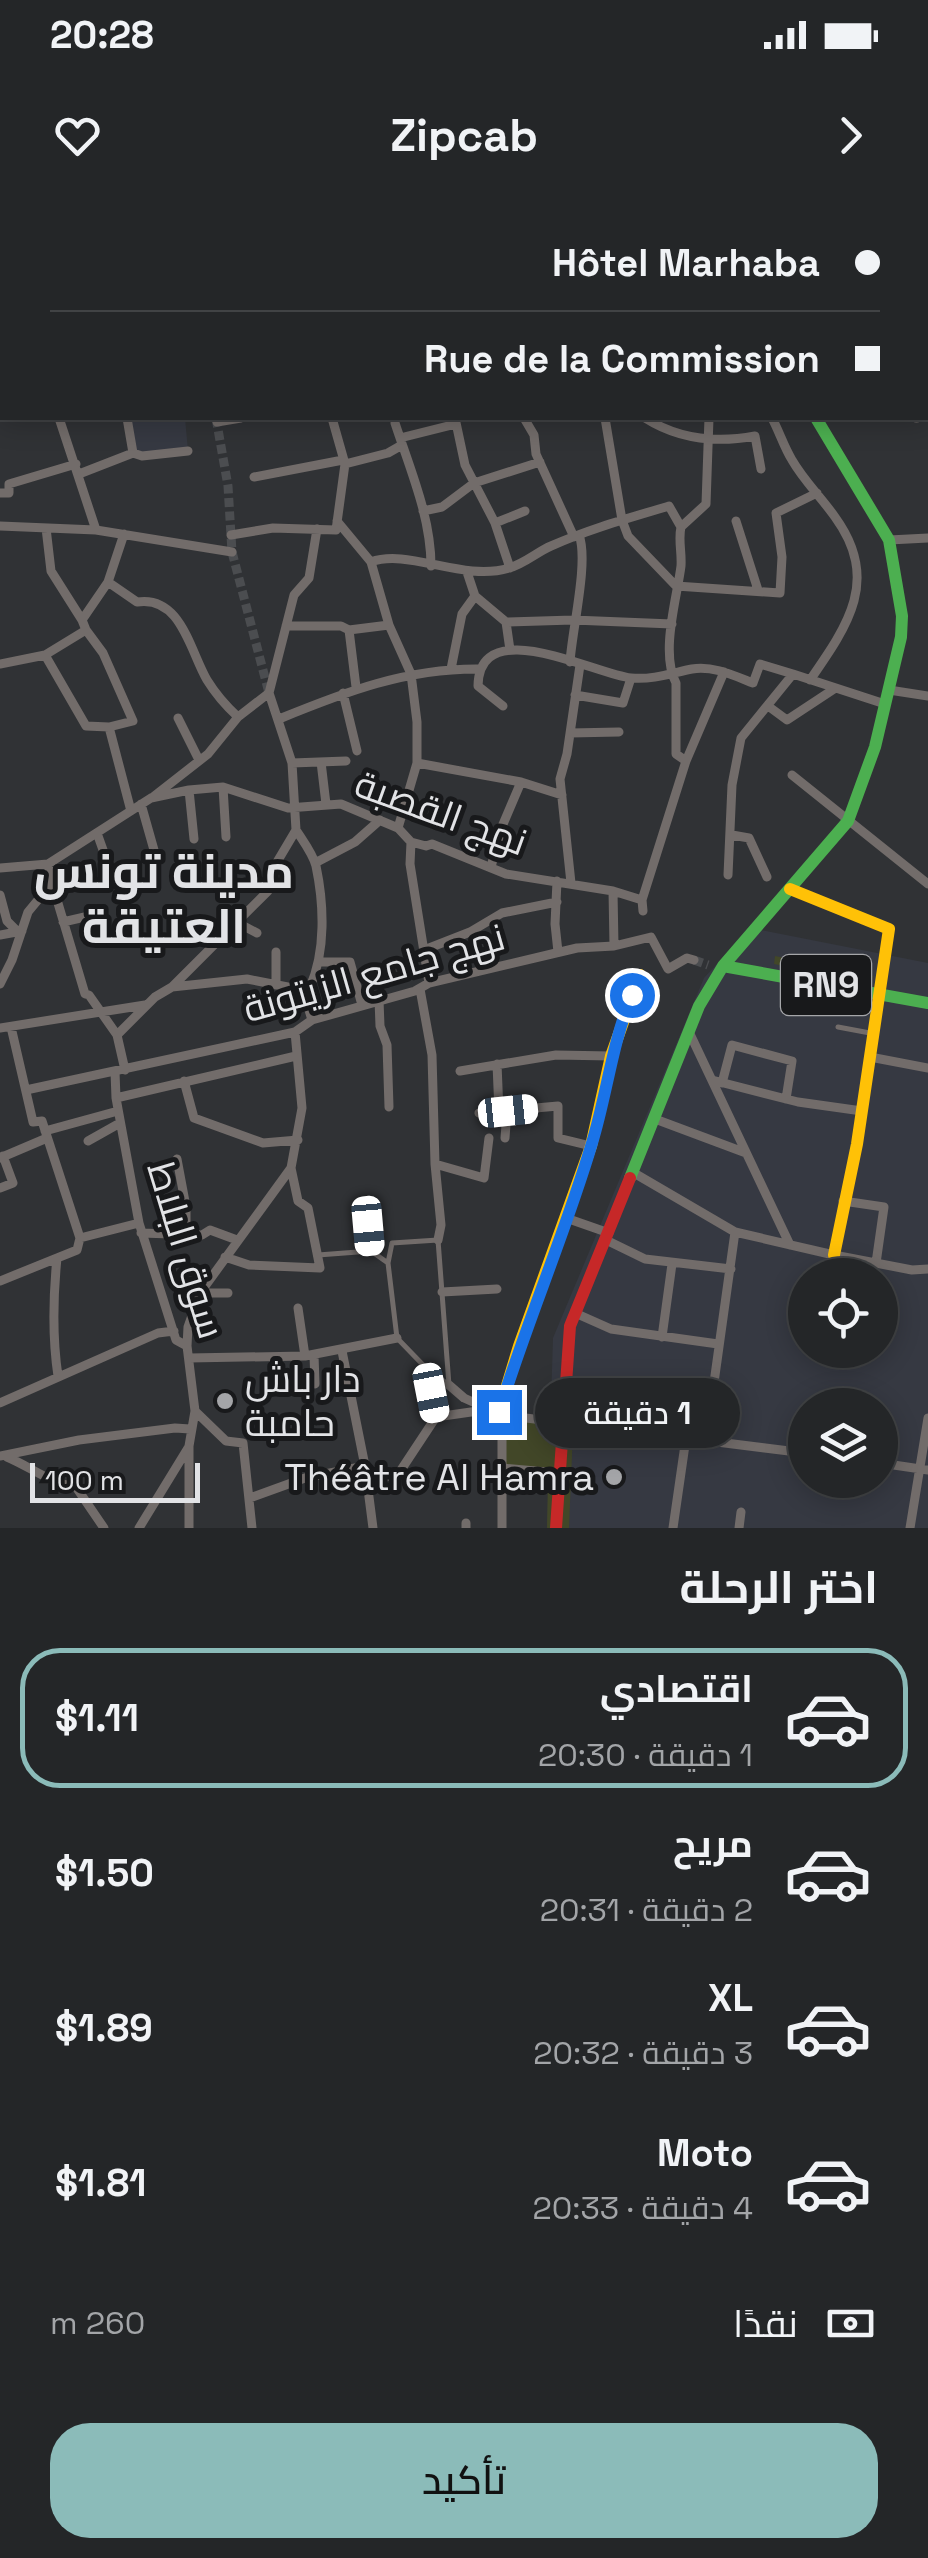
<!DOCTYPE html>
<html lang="ar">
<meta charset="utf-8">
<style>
body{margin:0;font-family:"Space Grotesk",Cairo,sans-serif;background:#2c2e30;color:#f1f3f6;direction:rtl;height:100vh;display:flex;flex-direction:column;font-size:38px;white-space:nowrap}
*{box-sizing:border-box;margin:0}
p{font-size:32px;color:#a3a5a8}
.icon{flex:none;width:55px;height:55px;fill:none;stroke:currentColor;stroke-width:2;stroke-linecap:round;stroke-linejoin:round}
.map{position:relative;height:1328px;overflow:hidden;direction:ltr}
.sheet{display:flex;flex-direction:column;background:#242628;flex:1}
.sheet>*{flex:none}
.banner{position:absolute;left:0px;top:0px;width:930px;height:220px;box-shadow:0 5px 25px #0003,0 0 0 2px #414345;direction:rtl;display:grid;align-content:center;height:220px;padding:0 50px;background:#242628}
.tools{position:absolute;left:788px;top:1058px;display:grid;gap:20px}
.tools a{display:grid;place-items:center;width:110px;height:110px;border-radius:50%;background:#242628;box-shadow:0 5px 25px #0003,0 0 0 2px #414345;font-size:50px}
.scale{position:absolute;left:30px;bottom:25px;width:170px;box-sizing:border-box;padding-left:10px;border:5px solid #e2e3e6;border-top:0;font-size:28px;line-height:35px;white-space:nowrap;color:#e2e3e6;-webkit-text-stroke:8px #18191b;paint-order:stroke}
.end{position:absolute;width:45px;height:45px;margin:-22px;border:12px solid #1a73e8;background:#fff;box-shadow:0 0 0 5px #fff}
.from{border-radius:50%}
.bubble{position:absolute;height:70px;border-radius:35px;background:#242628;box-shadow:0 5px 25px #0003,0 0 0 2px #414345;font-size:32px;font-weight:600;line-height:70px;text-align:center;direction:rtl}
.car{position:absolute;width:30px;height:60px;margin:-30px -15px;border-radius:12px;box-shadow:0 0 8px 2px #0007;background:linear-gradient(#fff 24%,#345 0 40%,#fff 0 76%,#345 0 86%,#fff 0)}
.banner b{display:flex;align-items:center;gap:35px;height:95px;font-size:38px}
.banner b+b{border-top:2px solid #414345}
.banner i{width:25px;height:25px;background:#f1f3f6}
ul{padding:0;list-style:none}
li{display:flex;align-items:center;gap:30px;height:140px;margin:0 20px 15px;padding:0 30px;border:5px solid transparent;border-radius:40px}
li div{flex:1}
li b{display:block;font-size:38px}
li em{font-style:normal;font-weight:600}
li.on{border-color:#8bbbb9}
li>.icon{width:90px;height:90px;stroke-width:1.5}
h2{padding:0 50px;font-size:45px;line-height:120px}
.pay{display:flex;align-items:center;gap:25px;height:110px;padding:0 50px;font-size:38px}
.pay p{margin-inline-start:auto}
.button{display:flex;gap:20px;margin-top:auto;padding:20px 50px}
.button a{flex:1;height:115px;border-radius:40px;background:#8bbbb9;color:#111;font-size:40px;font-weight:600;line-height:115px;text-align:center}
.status{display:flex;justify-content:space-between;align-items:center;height:70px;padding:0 50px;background:#242628;direction:ltr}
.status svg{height:28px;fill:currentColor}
header{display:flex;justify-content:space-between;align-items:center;height:130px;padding:0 50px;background:#242628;font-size:45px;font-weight:600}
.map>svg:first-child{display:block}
.built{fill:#363942;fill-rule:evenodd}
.green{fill:#424728}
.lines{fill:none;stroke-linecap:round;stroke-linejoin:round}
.street-tunnel{stroke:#4b4d50;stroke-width:9;stroke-dasharray:9 4.5;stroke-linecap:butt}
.lane{stroke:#726c6a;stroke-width:5}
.street{stroke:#726c6a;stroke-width:9}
.fast{stroke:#4caf50;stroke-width:12}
.slow{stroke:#ffc107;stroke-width:12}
.jam{stroke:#c62828;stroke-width:12}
.route{stroke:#1a73e8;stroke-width:12}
.poi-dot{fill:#a4a5a8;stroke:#18191b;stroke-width:4}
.labels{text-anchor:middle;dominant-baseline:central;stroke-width:10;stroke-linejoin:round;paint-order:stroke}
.shield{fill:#18191b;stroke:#a5a6a9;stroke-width:2.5}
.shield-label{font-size:35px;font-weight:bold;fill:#e2e3e6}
.street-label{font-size:38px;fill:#e2e3e6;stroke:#18191b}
.poi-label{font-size:38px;fill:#e2e3e6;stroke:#18191b;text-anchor:start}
.district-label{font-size:48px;font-weight:bold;fill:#e2e3e6;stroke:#18191b}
</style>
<div class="status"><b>20:28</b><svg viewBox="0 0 49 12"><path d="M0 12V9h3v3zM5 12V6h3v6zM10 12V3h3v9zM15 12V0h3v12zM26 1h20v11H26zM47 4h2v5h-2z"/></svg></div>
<header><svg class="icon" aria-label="forward" viewBox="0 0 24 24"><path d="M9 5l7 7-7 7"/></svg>Zipcab<svg class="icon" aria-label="heart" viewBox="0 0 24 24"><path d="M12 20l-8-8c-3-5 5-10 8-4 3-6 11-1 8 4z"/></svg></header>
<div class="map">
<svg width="928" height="1328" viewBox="0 0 928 1328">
<rect width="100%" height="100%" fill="#303235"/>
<path class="built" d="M127,218H185L188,251L133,253Z
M750,728L928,763V1328H547L553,1138L704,778ZM805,1075H880V1150H805ZM805,1205H880V1280H805Z"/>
<path class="green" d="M775,756L873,776L871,784L774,764Z
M505,1216L573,1230L569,1328H547L548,1277L506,1274Z"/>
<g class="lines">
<path class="street-tunnel" d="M230,2L232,0
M216,218L228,286L232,352L269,493
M694,760L708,765"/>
<path class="lane" d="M838,827L870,833
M366,1001L371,1051
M318,1055L371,1051L388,1063L397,1138L426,1168L449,1185
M388,1063L392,1043L438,1040L449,1185"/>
<path class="street" d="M73,0V2
M320,0L321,2
M358,0L359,2
M551,0L552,2
M808,0L809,2
M332,2L344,0
M404,2L410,0
M667,2L671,0
M775,2L778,0
M887,2L889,0
M0,29L2,38
M928,76V75
M0,89L2,88
M0,150H2
M928,164V165
M928,193V191
M59,218L96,330
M127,218L133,253L142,256L188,251
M455,218L465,265L495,323L510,368
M524,218L534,235L536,254L574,337
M605,218L622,320L628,336L676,386L780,393L782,357L776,313L817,293
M645,218C678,239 717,243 755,236L761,269
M772,218C779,231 784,247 792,260C804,281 821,297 835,317C880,379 849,424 810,480
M916,218H917
M217,222L241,218
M395,223C410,269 431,317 431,366
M400,238L456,224
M345,264L388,253L402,245
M79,274L133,253
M254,277L343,260
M0,293H9V284L76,264
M423,311L442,307L474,283L540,262
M337,321L371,362C408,348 463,382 509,368C524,364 537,352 551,346C589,329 629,318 669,306L681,327
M736,321L758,390
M495,323L525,311
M0,326L96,330L232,352
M46,328L51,371L82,420
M231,335L273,328L336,330L345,264L332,218
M889,340L928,338
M371,362L389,425L411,474L417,522V563L398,628
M467,372L475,396L506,422L510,450
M108,382L137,402C181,395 190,451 207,480C215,493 226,506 238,517
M506,422L573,420L672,424
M286,426H341L349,430L389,425
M86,430L103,453L133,521L109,527L131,611
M349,430L356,487
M45,455L86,526L109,527
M570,462C572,430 589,361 579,335
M0,464L45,455L86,430L82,420L108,382L124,334
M451,469L462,414L475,396
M889,490L928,496
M269,493L292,563L296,630
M343,493L357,551
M575,495L623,503L631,478
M503,506L478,486C479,412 594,474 631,478C653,480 672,473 692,469C712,465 735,476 753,483L760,464L793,474
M768,506L787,520L834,489
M178,518L199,560
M279,519C345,492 407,468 480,469
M570,533L619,532
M686,561L676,554V483C660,453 677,398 681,366C682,352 678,340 681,327L706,304L709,218
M321,562L326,604
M292,563L346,561
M417,563L521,582L562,595
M792,575L928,684
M223,587L226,637
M189,590L194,639
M153,597L208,554L238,517L269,493L294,395L309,378L317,329
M141,604L154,650
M296,630C303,641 313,654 316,666C324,704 326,751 310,787L303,790L312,820
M97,633L113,678
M732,635L749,638L767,677
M411,642L410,664L429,783
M315,663L355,642L380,620
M491,667L501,629L521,582
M0,668L48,664L151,598L189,590L223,587L288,608L341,604L398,628L411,642L426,646L432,644L506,674L613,691L642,700
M728,675L732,585L741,538L793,474L885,504
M557,681L555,724L558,752
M52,683L85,794L89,795L117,835L125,870
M571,683L560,579L567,554L580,465
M212,684L242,682L268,691
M613,691L614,746
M0,695L7,721L18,732
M643,711L642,700L686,561L724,472
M63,722L102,713
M238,723L257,733
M0,735L22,731
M424,750L470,732L502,713L557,702
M318,762H350L362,805
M0,784L12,760L28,712L52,683L48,664
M276,785V752
M172,787L247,779L303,790
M420,789L432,855L435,964L441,1025L438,1040
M379,800L380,826L387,845L389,907
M11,827L33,922L42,921L80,1038
M0,828L145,805
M690,834L790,1045
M117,835L155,797L172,787L268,691L277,662L296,630
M870,857L928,868
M497,864L499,912
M460,871L556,855L611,856
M115,872L116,898L139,1023L176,1140L187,1146L195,1211L189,1246V1328
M712,880L798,902L862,911
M184,881L194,918L263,943L298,940
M722,883L732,845L792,861L786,899
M26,890L295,832L312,820L415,791L429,783L577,748L614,746L651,737L668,769L687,758L694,760
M116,898L296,856
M479,913L558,906V938L591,946
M655,919L746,953
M45,931L118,911
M505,938L507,911
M88,941L120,923
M0,958L47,938
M177,959L186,1007V1035
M435,964L484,978L489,938
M634,973L735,1032L834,1055L912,1070L928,1069
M0,988L13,983L3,956
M843,1001L884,1007L876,1063
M566,1018L609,1033
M141,1033L202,1035L210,1030L237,1040
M606,1040L645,1059L731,1069
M225,1057L249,1065L320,1068L308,1008L298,1001L291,968
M57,1058C53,1098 52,1136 58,1176
M0,1081L77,1050L80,1038L139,1023
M442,1092L497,1089
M200,1093H228
M298,1108L305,1156
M575,1113L611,1129L718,1144
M662,1137L672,1064
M187,1146L188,1127L200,1093L291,968L302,908L295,832
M342,1151L365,1266L373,1328
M314,1155L315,1184
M189,1158L305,1156L397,1138
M426,1168L436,1217
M449,1185L464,1198L502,1215L805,1253
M0,1203L158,1133L174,1131
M195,1211L226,1241L243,1243L252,1328
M502,1215V1328
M706,1240L735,1032
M0,1256L79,1240L175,1228L190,1229
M7,1257C33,1268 47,1282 76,1287L104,1328
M880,1263L928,1270
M501,1268L558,1273
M367,1283L399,1273L436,1217L492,1209
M250,1298L305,1278L365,1266
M139,1328L188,1248
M466,1328V1323
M673,1328L686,1238
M739,1328L741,1312
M910,1328L928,1218"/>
<path class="fast" d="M723,766L848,621L875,547L901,437L902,416L889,340L816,218
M630,978L699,806L723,766L928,803"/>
<path class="slow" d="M790,689L889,729L857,944L834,1055
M499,1212L519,1146L591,946L611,856L640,775"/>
<path class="jam" d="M598,0L600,2
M556,1328L570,1126L630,978"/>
</g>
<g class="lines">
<path class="route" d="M499,1212C527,1121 565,1034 592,943C607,894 612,843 632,795"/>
</g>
<g class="poi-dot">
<circle cx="225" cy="1201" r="10"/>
<circle cx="614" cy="1277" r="10"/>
</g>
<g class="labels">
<rect class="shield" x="781" y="755" width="90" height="60" rx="8"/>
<g class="shield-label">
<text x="826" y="785">RN9</text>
</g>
<g class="street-label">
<text transform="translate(441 613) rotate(20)">نهج القصبة</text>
<text transform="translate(374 773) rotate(-16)">نهج جامع الزيتونة</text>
<text transform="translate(186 1050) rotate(73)">سوق البلاط</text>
</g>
<g class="poi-label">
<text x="245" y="1179">دار باش<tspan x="245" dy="44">حامبة</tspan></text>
<text x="594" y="1277" text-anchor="end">Théâtre Al Hamra</text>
</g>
<g class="district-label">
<text x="164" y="671">مدينة تونس<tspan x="164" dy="55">العتيقة</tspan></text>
</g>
</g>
</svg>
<div class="tools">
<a><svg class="icon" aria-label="locate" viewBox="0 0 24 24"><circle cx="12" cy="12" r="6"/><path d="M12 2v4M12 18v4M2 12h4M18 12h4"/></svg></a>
<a><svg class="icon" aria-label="layers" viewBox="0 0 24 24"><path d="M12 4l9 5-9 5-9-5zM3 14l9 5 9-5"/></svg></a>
</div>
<div class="scale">100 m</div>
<i class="end from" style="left:632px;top:795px"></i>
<i class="end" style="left:499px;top:1212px"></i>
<div class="bubble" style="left:535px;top:1178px;width:205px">1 دقيقة</div>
<i class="car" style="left:508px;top:911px;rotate:84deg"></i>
<i class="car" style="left:368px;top:1026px;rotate:175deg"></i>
<i class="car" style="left:431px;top:1193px;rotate:169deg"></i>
<div class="banner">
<b><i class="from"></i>Hôtel Marhaba</b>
<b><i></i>Rue de la Commission</b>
</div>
</div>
<section class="sheet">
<h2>اختر الرحلة</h2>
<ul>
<li class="on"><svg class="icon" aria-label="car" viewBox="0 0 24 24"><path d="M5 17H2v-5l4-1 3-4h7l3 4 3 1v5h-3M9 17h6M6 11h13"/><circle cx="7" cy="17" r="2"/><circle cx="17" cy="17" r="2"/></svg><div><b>اقتصادي</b><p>1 دقيقة · 20:30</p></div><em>$1.11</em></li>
<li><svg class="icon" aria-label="car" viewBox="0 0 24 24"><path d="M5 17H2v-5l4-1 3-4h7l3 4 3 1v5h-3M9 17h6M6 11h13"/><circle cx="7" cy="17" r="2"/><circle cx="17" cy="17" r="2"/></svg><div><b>مريح</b><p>2 دقيقة · 20:31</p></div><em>$1.50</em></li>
<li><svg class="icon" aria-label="car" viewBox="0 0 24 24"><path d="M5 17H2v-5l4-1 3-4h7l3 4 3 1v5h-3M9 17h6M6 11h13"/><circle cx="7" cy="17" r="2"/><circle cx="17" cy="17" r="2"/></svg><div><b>XL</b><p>3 دقيقة · 20:32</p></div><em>$1.89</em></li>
<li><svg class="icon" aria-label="car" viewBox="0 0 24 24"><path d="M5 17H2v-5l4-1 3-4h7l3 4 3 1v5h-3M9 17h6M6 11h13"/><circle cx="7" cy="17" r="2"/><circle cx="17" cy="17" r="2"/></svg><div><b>Moto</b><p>4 دقيقة · 20:33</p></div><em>$1.81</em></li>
</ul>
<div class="pay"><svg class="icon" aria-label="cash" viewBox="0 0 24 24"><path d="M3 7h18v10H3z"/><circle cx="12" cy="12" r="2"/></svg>نقدًا<p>260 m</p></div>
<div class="button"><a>تأكيد</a></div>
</section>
